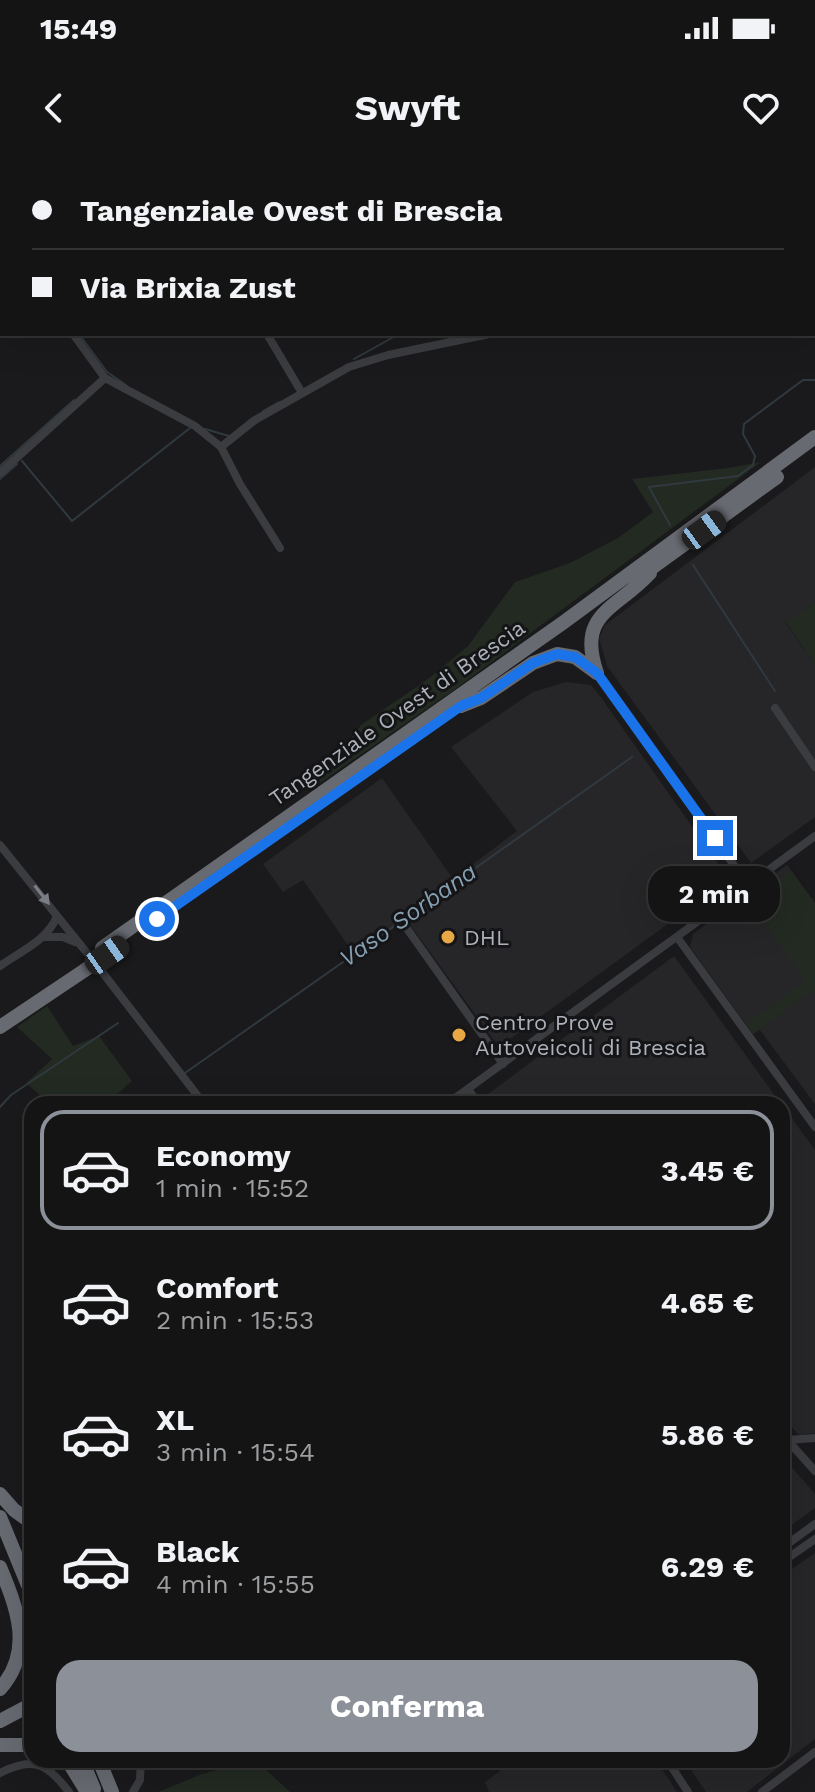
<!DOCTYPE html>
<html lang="it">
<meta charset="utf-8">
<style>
body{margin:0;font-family:"Work Sans",sans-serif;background:#212122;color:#f1f3f6;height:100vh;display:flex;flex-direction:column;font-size:30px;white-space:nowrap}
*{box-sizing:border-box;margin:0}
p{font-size:26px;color:#9d9ea0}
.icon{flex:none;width:44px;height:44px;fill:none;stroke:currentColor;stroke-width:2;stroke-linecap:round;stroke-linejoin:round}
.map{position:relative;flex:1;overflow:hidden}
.details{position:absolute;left:24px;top:936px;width:766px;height:672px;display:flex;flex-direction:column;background:#141415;border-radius:24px;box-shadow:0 8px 32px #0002,0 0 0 2px #333334}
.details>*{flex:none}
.guide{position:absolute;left:0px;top:0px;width:816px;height:176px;box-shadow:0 8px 32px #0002,0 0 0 2px #333334;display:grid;align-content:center;height:176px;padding:0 32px;background:#141415}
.end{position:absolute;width:36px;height:36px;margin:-18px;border:10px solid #1a73e8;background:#fff;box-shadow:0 0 0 4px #fff}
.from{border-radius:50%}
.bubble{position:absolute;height:56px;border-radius:24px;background:#141415;box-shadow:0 8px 32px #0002,0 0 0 2px #333334;font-size:26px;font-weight:700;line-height:56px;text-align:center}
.car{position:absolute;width:24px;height:48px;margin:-24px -12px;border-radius:10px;box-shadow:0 0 6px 2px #0007;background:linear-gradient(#222 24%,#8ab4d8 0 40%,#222 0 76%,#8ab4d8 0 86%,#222 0)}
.guide b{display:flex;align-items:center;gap:28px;height:76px;font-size:30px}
.guide b+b{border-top:2px solid #333334}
.guide i{width:20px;height:20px;background:#f1f3f6}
ul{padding:14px 0 0;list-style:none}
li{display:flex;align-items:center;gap:24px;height:120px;margin:0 16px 12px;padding:0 16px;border:4px solid transparent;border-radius:24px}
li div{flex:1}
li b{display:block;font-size:30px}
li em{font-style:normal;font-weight:700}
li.selected{border-color:#8c9099}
li>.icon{width:72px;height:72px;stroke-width:1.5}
.action{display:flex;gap:16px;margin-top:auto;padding:16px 32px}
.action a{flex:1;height:92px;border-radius:24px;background:#8c9099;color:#fff;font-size:32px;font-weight:700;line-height:92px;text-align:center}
.status{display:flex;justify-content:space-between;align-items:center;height:56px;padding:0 40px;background:#141415;direction:ltr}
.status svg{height:22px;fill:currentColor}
header{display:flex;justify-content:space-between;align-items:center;height:104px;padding:0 32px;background:#141415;font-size:36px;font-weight:700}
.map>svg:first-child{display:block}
.built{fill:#262629}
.green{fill:#222a22}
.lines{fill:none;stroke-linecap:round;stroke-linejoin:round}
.stream{stroke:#30393f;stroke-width:2}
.street{stroke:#3b3c40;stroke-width:8}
.highway{stroke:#676a71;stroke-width:14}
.highway-bridge{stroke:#676a71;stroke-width:14}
.oneway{fill:#7a7d83}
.route{stroke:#1a73e8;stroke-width:10}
.poi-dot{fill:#e7a946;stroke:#151517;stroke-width:3}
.labels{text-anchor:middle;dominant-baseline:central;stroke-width:6;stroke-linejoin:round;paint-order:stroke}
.street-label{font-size:22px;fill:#adb2ba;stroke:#151517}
.poi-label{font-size:22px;fill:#adb2ba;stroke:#151517;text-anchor:start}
.water-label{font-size:24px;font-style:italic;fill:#86a0b3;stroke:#151517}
</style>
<div class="status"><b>15:49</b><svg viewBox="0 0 49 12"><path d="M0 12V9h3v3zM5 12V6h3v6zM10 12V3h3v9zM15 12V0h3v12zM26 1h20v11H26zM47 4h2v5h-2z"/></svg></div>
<header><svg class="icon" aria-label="back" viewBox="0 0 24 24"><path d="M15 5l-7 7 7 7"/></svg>Swyft<svg class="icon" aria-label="heart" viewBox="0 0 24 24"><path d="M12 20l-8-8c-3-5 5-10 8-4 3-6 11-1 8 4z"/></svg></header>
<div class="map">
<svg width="815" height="1632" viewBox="0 0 815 1632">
<rect width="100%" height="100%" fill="#1a1a1c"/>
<path class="built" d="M815,307V443L786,463L815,505V657L751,703L607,506L599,478L605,465Z
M566,522L591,525L600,536L727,716L724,723L499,887L406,759L356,797L303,720L283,732L263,704L382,618L453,719L517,671L451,587L533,532Z
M787,705L815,743V944L760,870L753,874L690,787L693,774Z
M674,796L781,944H491L484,937Z
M782,945L815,990V1273L799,1275L782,1256Z
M782,1296L815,1334V1348L782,1372Z
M815,1393V1579L747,1632H706L684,1600H782V1416Z
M515,1600H656L677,1632H489L485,1622Z"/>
<path class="green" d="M761,302L458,527L314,627L361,565L428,519L468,486L515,422L570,403L618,378L653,352L632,319L728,308Z
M815,443V505L786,462Z
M791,710L815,743V829L753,874L746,864L806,820L748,742Z
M47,846L73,886L99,876L132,921L106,944H50L26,923L52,899L17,867Z
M227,1600H260L262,1606L290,1632H158L202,1614L221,1609Z"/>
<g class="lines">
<path class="stream" d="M126,2L129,0
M764,2L767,0
M0,88L2,87
M79,174L107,212L126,225
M448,174L450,176L459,174
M354,199L399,174
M263,251L279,242
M205,269L229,276
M22,301L72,361L190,268
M0,306L74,240
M0,319L17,304
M670,365L649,327L738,316L753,305L755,296L743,274L744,264L803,220H815
M693,405L775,531
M405,758L632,597
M185,913L400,762
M0,947L11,935L118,863"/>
<path class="street" d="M135,2L137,0
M771,2L774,0
M0,76L2,79
M0,94L2,92
M267,174L302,233
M105,218L195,266L221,287L240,324L280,388
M221,287L255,260L349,207L388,195L489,174
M0,313L105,218L73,174
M597,513L748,725
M775,548L815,607
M0,685L87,793
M398,756L503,904
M43,777H63L75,782
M677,777L815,967
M0,806C21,791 48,780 57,756
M99,808L204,944
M468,929L479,944
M447,944L815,676
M782,1274L815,1311
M787,1280L815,1278
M782,1388L815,1364
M782,1402L815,1379
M667,1600L688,1632
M0,1613C33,1596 47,1603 69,1632
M133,1632L140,1620L141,1600
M762,1632L815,1592"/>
<path class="highway" d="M642,415L777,317
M597,513C576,453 616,450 650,413
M461,546L481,538L533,503L557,494L575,497L597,513
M102,788L564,462L815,277
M0,867L85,810
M0,1334L14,1350L32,1363
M0,1357L32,1435
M0,1407C17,1448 34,1491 0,1529
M0,1561L32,1544
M0,1585H32
M63,1600L71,1606L87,1632
M82,1600L94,1629
M99,1600L112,1632"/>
<path class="highway-bridge" d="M85,810L107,795"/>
</g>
<defs><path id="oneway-solid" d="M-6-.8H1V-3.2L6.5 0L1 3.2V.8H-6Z" transform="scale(2)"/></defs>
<use class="oneway" href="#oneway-solid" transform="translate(42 735) rotate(52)"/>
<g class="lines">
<path class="route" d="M157,759L461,546L481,538L533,503L557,494L575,497L597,513L715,678"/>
</g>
<g class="poi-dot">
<circle cx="448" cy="777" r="8"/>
<circle cx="459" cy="875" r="8"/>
</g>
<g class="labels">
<g class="street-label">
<text transform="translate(397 553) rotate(-35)">Tangenziale Ovest di Brescia</text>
</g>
<g class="poi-label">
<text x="464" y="777">DHL</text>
<text x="475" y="862">Centro Prove<tspan x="475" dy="25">Autoveicoli di Brescia</tspan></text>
</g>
<g class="water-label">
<text transform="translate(408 755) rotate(-35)">Vaso Sorbana</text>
</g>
</g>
</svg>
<i class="end from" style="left:157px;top:759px"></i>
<i class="end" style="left:715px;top:678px"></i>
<div class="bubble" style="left:648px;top:706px;width:132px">2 min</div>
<i class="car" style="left:704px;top:370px;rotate:54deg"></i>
<i class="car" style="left:107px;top:795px;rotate:55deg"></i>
<div class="guide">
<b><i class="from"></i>Tangenziale Ovest di Brescia</b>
<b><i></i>Via Brixia Zust</b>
</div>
<section class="details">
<ul>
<li class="selected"><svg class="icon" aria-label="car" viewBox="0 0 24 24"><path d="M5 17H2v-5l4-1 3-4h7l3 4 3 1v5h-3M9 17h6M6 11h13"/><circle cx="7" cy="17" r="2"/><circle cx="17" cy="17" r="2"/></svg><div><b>Economy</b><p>1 min · 15:52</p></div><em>3.45 €</em></li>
<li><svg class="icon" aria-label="car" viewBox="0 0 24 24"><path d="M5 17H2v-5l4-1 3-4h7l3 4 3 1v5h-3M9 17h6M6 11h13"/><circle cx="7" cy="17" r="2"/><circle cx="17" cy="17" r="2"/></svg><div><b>Comfort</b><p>2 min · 15:53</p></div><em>4.65 €</em></li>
<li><svg class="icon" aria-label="car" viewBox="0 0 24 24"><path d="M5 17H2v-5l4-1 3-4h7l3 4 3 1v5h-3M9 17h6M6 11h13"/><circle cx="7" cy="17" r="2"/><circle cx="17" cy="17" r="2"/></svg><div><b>XL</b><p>3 min · 15:54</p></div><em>5.86 €</em></li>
<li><svg class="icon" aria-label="car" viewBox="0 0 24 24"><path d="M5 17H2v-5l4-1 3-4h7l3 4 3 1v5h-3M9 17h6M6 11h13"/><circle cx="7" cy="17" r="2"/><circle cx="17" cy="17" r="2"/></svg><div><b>Black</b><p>4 min · 15:55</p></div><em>6.29 €</em></li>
</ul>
<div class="action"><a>Conferma</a></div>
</section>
</div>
